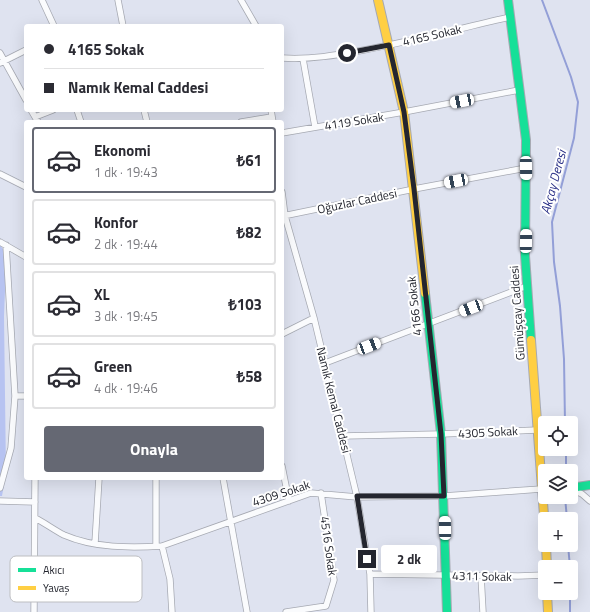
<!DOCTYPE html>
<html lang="tr">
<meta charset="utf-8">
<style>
body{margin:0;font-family:"Titillium Web",sans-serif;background:#f2f2f3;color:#2b2b33;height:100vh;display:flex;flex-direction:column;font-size:15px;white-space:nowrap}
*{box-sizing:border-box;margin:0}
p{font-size:13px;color:#7c7c81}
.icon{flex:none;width:22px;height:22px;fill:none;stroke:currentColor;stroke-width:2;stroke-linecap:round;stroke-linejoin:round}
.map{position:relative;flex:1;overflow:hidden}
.panel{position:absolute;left:24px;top:120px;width:260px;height:360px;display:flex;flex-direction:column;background:#fff;border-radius:4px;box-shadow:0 4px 16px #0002}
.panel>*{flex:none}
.guide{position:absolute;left:24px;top:24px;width:260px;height:88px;border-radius:4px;box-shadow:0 4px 16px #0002;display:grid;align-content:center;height:88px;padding:0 20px;background:#fff}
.controls{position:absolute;left:538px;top:416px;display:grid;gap:8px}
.controls a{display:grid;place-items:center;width:40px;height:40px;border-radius:4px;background:#fff;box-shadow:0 4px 16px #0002;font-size:20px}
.end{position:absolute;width:18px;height:18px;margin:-9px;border:5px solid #24262f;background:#fff;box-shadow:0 0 0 2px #fff}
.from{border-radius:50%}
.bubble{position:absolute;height:28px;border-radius:4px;background:#fff;box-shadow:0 4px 16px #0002;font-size:13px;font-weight:700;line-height:28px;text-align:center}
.car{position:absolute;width:12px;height:24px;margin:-12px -6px;border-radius:5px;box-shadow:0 0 3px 1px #0007;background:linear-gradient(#fff 24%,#345 0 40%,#fff 0 76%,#345 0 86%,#fff 0)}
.guide b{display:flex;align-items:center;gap:14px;height:38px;font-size:15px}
.guide b+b{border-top:1px solid #e1e1e2}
.guide i{width:10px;height:10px;background:#2b2b33}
ul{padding:7px 0 0;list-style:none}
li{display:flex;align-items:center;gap:12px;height:66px;margin:0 8px 6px;padding:0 12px;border:2px solid #e1e1e2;border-radius:4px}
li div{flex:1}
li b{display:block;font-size:15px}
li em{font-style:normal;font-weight:700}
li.active{border-color:#656873}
li>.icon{width:36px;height:36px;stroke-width:1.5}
.button{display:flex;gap:8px;margin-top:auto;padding:8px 20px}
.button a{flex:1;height:46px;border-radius:4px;background:#656873;color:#fff;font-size:16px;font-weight:700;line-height:46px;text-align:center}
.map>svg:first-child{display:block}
.green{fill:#b7c3f1}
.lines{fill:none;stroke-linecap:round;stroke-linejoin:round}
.stream{stroke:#939fd7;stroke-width:2}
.street-casing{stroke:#a6a9b2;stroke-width:7}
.fast-casing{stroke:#a6a9b2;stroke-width:10}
.slow-casing{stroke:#a6a9b2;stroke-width:10}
.street{stroke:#fafbfd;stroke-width:5.5}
.fast{stroke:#16e098;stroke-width:8}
.slow{stroke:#ffcf43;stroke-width:8}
.route{stroke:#24262f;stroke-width:5}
.labels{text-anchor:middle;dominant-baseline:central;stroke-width:4;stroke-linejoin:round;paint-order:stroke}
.street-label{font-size:12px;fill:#24262f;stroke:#fff}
.water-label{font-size:13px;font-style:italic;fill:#2a3087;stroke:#fff}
.key{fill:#fff;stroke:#bdbec1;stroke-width:1}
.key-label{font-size:11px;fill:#24262f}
</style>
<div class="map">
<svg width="590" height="612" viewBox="0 0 590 612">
<rect width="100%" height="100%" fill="#dfe3f0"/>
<path class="green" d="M0,245L5,252L6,265L4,316L6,473L2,496H0Z"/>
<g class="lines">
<path class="stream" d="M542,0L571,77L578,102L574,138L552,222L554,262L560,306L564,359L565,423
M566,449V471
M565,497L567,519
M568,545L570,567
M570,593V612"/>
<g class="street-casing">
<path id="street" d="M42,0L54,26
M118,0L123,26
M241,0L256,26
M0,53L26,100
M282,58C310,60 337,55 364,50C413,41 462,28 510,17
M303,59L315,127
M0,63L26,50
M31,110L38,122
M77,110L81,122
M144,110L147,122
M271,110L273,122
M35,117L53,110
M241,122L272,117
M282,133L404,112L519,90
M0,174L26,187
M282,192L285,216L314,318L357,497L370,574L371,612
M283,216L414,189L526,168
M0,242L26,257
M282,334L314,318
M325,363L527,286
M15,396H26
M342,436L441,434L537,430
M282,466L289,501
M156,478V546
M223,478L247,612
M0,488L11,448L15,396L6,245
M571,489L582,494L590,501
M0,501L35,502
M35,518C45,523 54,530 64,535C94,548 130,548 162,546L311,493L357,497L444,496L541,489
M95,543L99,478
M162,546L170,579L172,612
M370,574L518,576L545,575
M481,576L483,612
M34,612L35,478
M286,612L326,606L334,580L321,493"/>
</g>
<g class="fast-casing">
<path id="fast" d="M508,0L526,140L525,255L531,340
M425,293L441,434L447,612
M571,488L590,485"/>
</g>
<g class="slow-casing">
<path id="slow" d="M378,0L404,112L425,293
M531,340L545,529
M546,545L547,567
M547,593L548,612"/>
</g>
<use href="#street" class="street"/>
<use href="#fast" class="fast"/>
<use href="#slow" class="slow"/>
</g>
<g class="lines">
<path class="route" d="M347,53L389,45L404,112L414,189L441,434L444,496H357L367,559"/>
</g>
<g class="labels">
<g class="street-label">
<text transform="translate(432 35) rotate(-13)">4165 Sokak</text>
<text transform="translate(354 121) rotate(-9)">4119 Sokak</text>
<text transform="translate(357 201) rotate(-12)">Oğuzlar Caddesi</text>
<text transform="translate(414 306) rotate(-96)">4166 Sokak</text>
<text transform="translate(517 313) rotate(-94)">Gümüşçay Caddesi</text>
<text transform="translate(334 400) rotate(76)">Namık Kemal Caddesi</text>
<text transform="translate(488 432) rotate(-3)">4305 Sokak</text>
<text transform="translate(281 493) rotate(-18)">4309 Sokak</text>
<text transform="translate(329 546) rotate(82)">4516 Sokak</text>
<text transform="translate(482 576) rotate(1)">4311 Sokak</text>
</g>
<g class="water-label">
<text transform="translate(553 182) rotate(-75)">Akçay Deresi</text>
</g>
</g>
<rect x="10" y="556" width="132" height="46" rx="6" class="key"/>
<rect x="18" y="568" width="18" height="4" fill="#16e098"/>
<rect x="18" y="586" width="18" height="4" fill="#ffcf43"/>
<g class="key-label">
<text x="43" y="574">Akıcı</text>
<text x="43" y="592">Yavaş</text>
</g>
</svg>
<div class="controls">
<a><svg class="icon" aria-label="locate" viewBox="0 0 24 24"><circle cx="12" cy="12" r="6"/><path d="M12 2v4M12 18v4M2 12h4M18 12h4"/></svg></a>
<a><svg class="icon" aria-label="layers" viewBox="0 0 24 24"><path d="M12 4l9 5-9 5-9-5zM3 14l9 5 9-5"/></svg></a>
<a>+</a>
<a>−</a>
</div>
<i class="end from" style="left:347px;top:53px"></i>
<i class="end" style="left:367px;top:559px"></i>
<div class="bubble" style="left:381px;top:545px;width:56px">2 dk</div>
<i class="car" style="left:462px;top:101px;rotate:259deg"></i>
<i class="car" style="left:526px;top:168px;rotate:179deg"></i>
<i class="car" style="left:456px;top:181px;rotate:259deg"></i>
<i class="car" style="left:526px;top:241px;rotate:1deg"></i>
<i class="car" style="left:471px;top:308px;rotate:249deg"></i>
<i class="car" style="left:369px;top:346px;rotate:69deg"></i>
<i class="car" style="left:445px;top:528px;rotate:359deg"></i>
<div class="guide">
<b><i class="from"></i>4165 Sokak</b>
<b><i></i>Namık Kemal Caddesi</b>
</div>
<section class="panel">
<ul>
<li class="active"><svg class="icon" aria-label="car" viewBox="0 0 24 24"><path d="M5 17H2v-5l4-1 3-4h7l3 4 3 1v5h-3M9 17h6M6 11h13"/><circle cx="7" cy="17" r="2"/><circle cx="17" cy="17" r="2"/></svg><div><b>Ekonomi</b><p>1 dk · 19:43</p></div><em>₺61</em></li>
<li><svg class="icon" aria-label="car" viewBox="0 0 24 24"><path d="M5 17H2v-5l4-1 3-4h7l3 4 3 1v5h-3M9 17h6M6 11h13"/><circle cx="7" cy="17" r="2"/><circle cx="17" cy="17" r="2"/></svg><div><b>Konfor</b><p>2 dk · 19:44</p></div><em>₺82</em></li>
<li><svg class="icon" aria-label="car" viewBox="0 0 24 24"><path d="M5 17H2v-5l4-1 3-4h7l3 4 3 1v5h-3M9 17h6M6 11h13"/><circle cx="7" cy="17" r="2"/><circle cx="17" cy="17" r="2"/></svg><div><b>XL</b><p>3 dk · 19:45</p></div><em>₺103</em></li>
<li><svg class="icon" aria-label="car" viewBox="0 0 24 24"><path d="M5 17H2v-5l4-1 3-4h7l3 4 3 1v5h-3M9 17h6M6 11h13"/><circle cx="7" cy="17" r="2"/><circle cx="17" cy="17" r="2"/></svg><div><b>Green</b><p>4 dk · 19:46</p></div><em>₺58</em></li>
</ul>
<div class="button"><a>Onayla</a></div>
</section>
</div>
